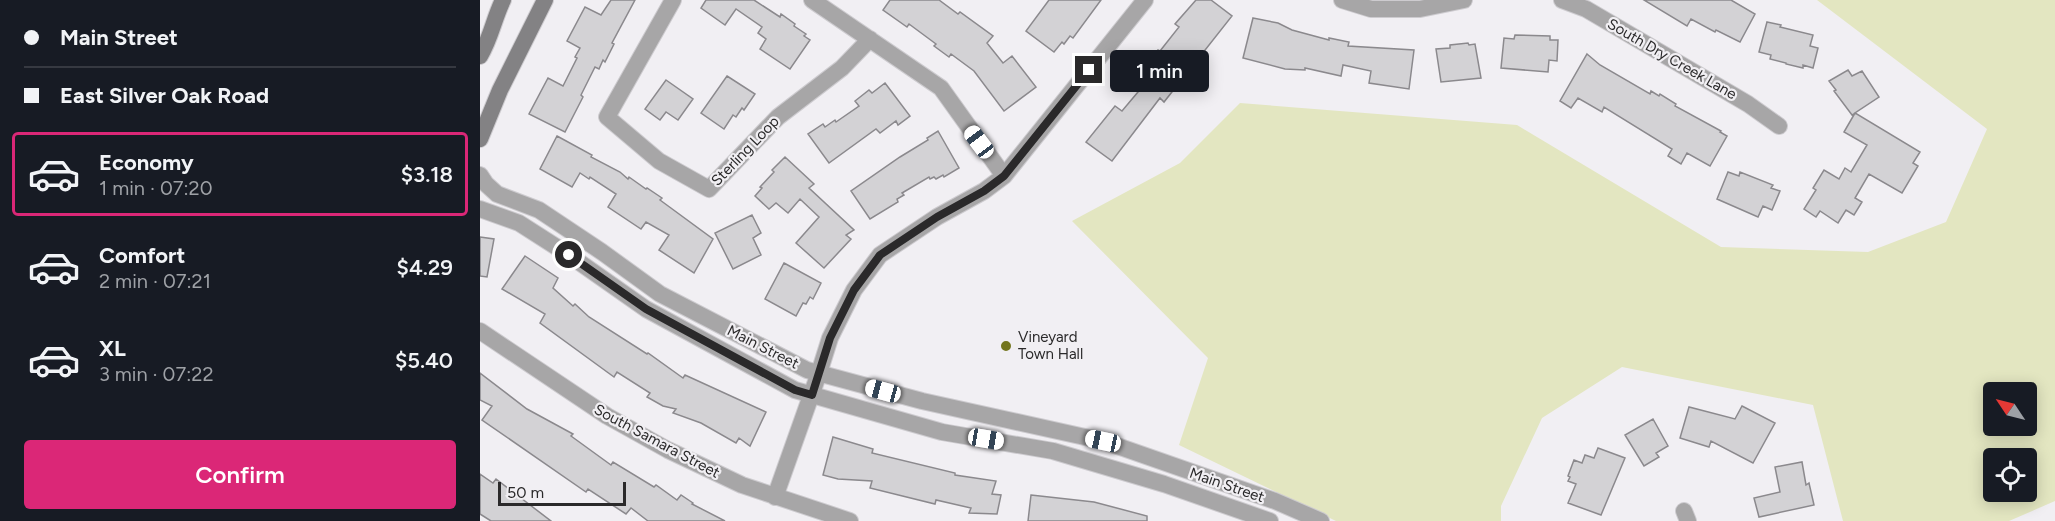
<!DOCTYPE html>
<meta charset="utf-8">
<style>
body{margin:0;font-family:Figtree,sans-serif;background:#20242c;color:#f1f3f6;height:100vh;display:flex;flex-direction:column;font-size:22px;white-space:nowrap}
*{box-sizing:border-box;margin:0}
p{font-size:20px;color:#9ea1a6}
.icon{flex:none;width:33px;height:33px;fill:none;stroke:currentColor;stroke-width:2;stroke-linecap:round;stroke-linejoin:round}
.map{position:relative;flex:1;overflow:hidden}
.details{display:flex;flex-direction:column;background:#171b24;width:480px}
.details>*{flex:none}
.banner{display:grid;align-content:center;height:132px;padding:0 24px;background:#171b24}
.needle{width:39px;rotate:305deg}
.controls{position:absolute;left:1503px;top:382px;display:grid;gap:12px}
.controls a{display:grid;place-items:center;width:54px;height:54px;border-radius:6px;background:#171b24;box-shadow:0 3px 15px #0003;font-size:30px}
.scale{position:absolute;left:18px;bottom:15px;width:128px;box-sizing:border-box;padding-left:6px;border:3px solid #2a292a;border-top:0;font-size:16px;line-height:21px;white-space:nowrap;color:#2a292a;-webkit-text-stroke:4px #f1eff3;paint-order:stroke}
.end{position:absolute;width:27px;height:27px;margin:-14px;border:8px solid #2a292a;background:#fff;box-shadow:0 0 0 3px #fff}
.from{border-radius:50%}
.bubble{position:absolute;height:42px;border-radius:6px;background:#171b24;box-shadow:0 3px 15px #0003;font-size:20px;font-weight:600;line-height:42px;text-align:center}
.car{position:absolute;width:18px;height:36px;margin:-18px -9px;border-radius:8px;box-shadow:0 0 4px 2px #0007;background:linear-gradient(#fff 24%,#345 0 40%,#fff 0 76%,#345 0 86%,#fff 0)}
.banner b{display:flex;align-items:center;gap:21px;height:57px;font-size:22px}
.banner b+b{border-top:2px solid #363941}
.banner i{width:15px;height:15px;background:#f1f3f6}
ul{padding:0;list-style:none}
li{display:flex;align-items:center;gap:18px;height:84px;margin:0 12px 9px;padding:0 12px;border:3px solid transparent;border-radius:6px}
li div{flex:1}
li b{display:block;font-size:22px}
li em{font-style:normal;font-weight:600}
li.current{border-color:#db2777}
li>.icon{width:54px;height:54px;stroke-width:1.5}
.primary-button{display:flex;gap:12px;margin-top:auto;padding:12px 24px}
.primary-button a{flex:1;height:69px;border-radius:6px;background:#db2777;color:#fff;font-size:24px;font-weight:600;line-height:69px;text-align:center}
main{display:flex;flex:1;min-height:0}
.map>svg:first-child{display:block}
.green{fill:#e3e6c1;fill-rule:evenodd}
.building{fill:#d3d2d5;stroke:#8b898d;stroke-width:1.5}
.lines{fill:none;stroke-linecap:round;stroke-linejoin:round}
.minor-casing{stroke:#cdcbcf;stroke-width:18}
.tertiary-casing{stroke:#cdcbcf;stroke-width:18}
.secondary-casing{stroke:#cdcbcf;stroke-width:18}
.minor{stroke:#a7a6a7;stroke-width:16}
.tertiary{stroke:#a7a6a7;stroke-width:16}
.secondary{stroke:#838284;stroke-width:16}
.route{stroke:#2a292a;stroke-width:8}
.poi-dot{fill:#73751d;stroke:#f1eff3;stroke-width:2}
.labels{text-anchor:middle;dominant-baseline:central;stroke-width:4.5;stroke-linejoin:round;paint-order:stroke}
.street-label{font-size:15px;fill:#2a292a;stroke:#f1eff3}
.poi-label{font-size:15px;fill:#2a292a;stroke:#f1eff3;text-anchor:start}
</style>
<main>
<section class="details">
<div class="banner">
<b><i class="from"></i>Main Street</b>
<b><i></i>East Silver Oak Road</b>
</div>
<ul>
<li class="current"><svg class="icon" aria-label="car" viewBox="0 0 24 24"><path d="M5 17H2v-5l4-1 3-4h7l3 4 3 1v5h-3M9 17h6M6 11h13"/><circle cx="7" cy="17" r="2"/><circle cx="17" cy="17" r="2"/></svg><div><b>Economy</b><p>1 min · 07:20</p></div><em>$3.18</em></li>
<li><svg class="icon" aria-label="car" viewBox="0 0 24 24"><path d="M5 17H2v-5l4-1 3-4h7l3 4 3 1v5h-3M9 17h6M6 11h13"/><circle cx="7" cy="17" r="2"/><circle cx="17" cy="17" r="2"/></svg><div><b>Comfort</b><p>2 min · 07:21</p></div><em>$4.29</em></li>
<li><svg class="icon" aria-label="car" viewBox="0 0 24 24"><path d="M5 17H2v-5l4-1 3-4h7l3 4 3 1v5h-3M9 17h6M6 11h13"/><circle cx="7" cy="17" r="2"/><circle cx="17" cy="17" r="2"/></svg><div><b>XL</b><p>3 min · 07:22</p></div><em>$5.40</em></li>
</ul>
<div class="primary-button"><a>Confirm</a></div>
</section>
<div class="map">
<svg width="1575" height="521" viewBox="0 0 1575 521">
<rect width="100%" height="100%" fill="#f1eff3"/>
<path class="green" d="M1337,0H1575V501L1529,521H1363L1333,405L1142,367L1062,418L1021,506V521H856L699,445L728,358L592,221L700,163L760,103L1037,125L1241,247L1388,252L1466,222L1507,129ZM1514,393H1546V426H1514ZM1514,459H1546V492H1514Z"/>
<path class="building" d="M131,0H155L132,43L134,44L125,62L123,60L119,69L115,67L101,95L103,97L85,132L49,114L68,78L83,86L97,58L95,57L100,48L87,41L105,7L121,15Z
M226,0H274L300,17L301,14L315,24L314,26L326,34L324,36L330,40L310,69L280,49L286,39L278,33L282,27L256,9L245,25L221,8Z
M410,0H459L478,14L480,12L513,36L507,43L523,63L532,56L556,87L524,111L494,71L471,54L469,57L454,46L456,44L429,24L427,27L403,10Z
M569,0H621L593,38L590,36L584,44L582,42L574,52L546,31Z
M716,0H731L752,16L684,102L680,98L632,161L606,142L635,106L642,111L663,86L657,81L669,66L667,64L678,50L680,51L699,27L695,24Z
M1164,0H1251L1275,14L1260,42L1236,30L1235,32L1211,19L1207,26Z
M773,18L798,23L812,30L849,40V38L869,42L868,46L934,50L929,89L889,83L891,71L863,65L861,76L825,68V70L805,69L763,58Z
M1287,22L1301,25L1300,27L1333,35L1330,46L1338,48L1333,68L1323,65V68L1306,64V63L1290,59L1291,55L1279,52Z
M1035,35L1070,36V40H1078L1077,61L1069,60L1068,72L1021,68L1024,38L1034,39Z
M988,43L989,45L995,44L1001,78L961,82L956,49L970,48V45Z
M1107,54L1120,65L1170,94L1171,91L1179,96L1180,94L1196,104L1195,106L1241,131L1240,132L1247,136L1230,166L1207,153L1201,164L1188,156L1192,149L1124,107L1122,112L1098,98L1091,108L1080,101Z
M1368,70L1372,76L1382,71L1399,97L1375,113L1440,152L1433,163L1438,166L1422,193L1389,174L1375,198L1382,202L1374,215L1366,210L1358,223L1340,211L1336,217L1324,209L1336,190L1333,188L1344,170L1359,179L1365,168L1371,172L1387,145L1364,132L1375,113L1372,115L1354,91L1356,90L1349,81Z
M247,76L275,94L264,110L262,108L256,117L253,115L244,129L221,113Z
M186,80L213,99L198,120L186,112L180,120L165,109Z
M405,83L430,116L418,125L416,121L400,133L396,129L349,163L328,134L343,124L345,127L355,120L356,122L379,106L375,101L389,90L392,93Z
M458,131L479,168L464,177L463,175L456,179L454,177L450,179L449,177L422,193L424,195L417,199L418,202L390,219L371,191L420,157L448,140L447,138Z
M77,136L112,155L111,157L140,172L148,179L149,177L166,189L167,188L182,198L180,200L233,239L214,273L179,250L189,235L166,222L161,229L128,207L136,194L110,177L109,179L100,173L92,187L60,169Z
M305,157L334,184L329,188L374,230L366,235L371,239L344,268L316,243L339,217L320,199L308,213L296,203L289,209L275,196L282,188L280,187L294,172L292,170Z
M1248,172L1259,176L1260,172L1293,185L1291,188L1300,191L1292,210L1283,206L1278,217L1237,199Z
M272,215L281,233L273,238L281,255L253,269L235,233Z
M0,237L14,239L7,277L0,276Z
M45,256L78,278L73,288L93,306L95,304L109,317L167,354L168,353L203,378L205,375L286,412L270,446L259,438L256,443L221,423L193,413L196,409L183,406L167,397L170,393L137,372L134,377L60,323L65,314L22,289Z
M304,263L341,283L333,299L330,297L326,304L323,303L316,316L285,299Z
M0,373L47,409L93,434L91,436L131,465L133,462L174,487L176,485L197,500L201,495L213,503L212,504L245,521H168L151,508L146,514L108,489L106,492L2,420L12,406L0,400Z
M1262,406L1295,423L1273,463L1231,441L1229,447L1200,438L1209,407L1255,419Z
M1173,419L1188,446L1176,453L1179,457L1164,466L1145,435Z
M353,437L393,449L392,453L475,473V475L516,481L512,494L521,495L517,514L489,513L491,508L456,500L455,504L390,488L392,481L358,479L343,475Z
M1118,448L1145,458L1121,515L1088,503L1096,484L1088,481L1090,477L1088,476L1094,460L1102,463L1105,455L1114,458Z
M1322,462L1326,485L1329,483L1334,505L1279,517L1274,498L1300,492L1295,467Z
M0,474L13,483L16,479L71,521H11L0,514Z
M551,495L614,502L667,516V521H548Z"/>
<g class="lines">
<g class="minor-casing">
<path id="minor" d="M193,0L127,117L179,161L229,189L298,117L362,68L390,39
M332,0L461,88L524,176
M862,0L891,9H940L984,0
M1082,0L1106,9L1268,104L1299,126
M0,331L127,416L188,450L262,485L370,521
M295,497L339,373L350,338L374,290L400,255L457,217L504,191L524,176L665,0
M1204,511L1208,521"/>
</g>
<g class="tertiary-casing">
<path id="tertiary" d="M0,175L6,184L17,194L59,210L122,252L180,294L327,370L442,401L623,441L795,501L841,521
M0,209L39,223L89,255L166,309L315,390L462,432L573,451L684,484L790,521"/>
</g>
<g class="secondary-casing">
<path id="secondary" d="M0,56C11,38 14,18 23,0
M0,139L20,90L65,0"/>
</g>
<use href="#minor" class="minor"/>
<use href="#tertiary" class="tertiary"/>
<use href="#secondary" class="secondary"/>
</g>
<g class="lines">
<path class="route" d="M89,255L166,309L315,390L332,395L350,338L374,290L400,255L457,217L504,191L524,176L609,70"/>
</g>
<circle class="poi-dot" cx="526" cy="346" r="6"/>
<g class="labels">
<g class="street-label">
<text transform="translate(1192 59) rotate(30)">South Dry Creek Lane</text>
<text transform="translate(265 151) rotate(-46)">Sterling Loop</text>
<text transform="translate(283 347) rotate(27)">Main Street</text>
<text transform="translate(177 441) rotate(28)">South Samara Street</text>
<text transform="translate(747 485) rotate(19)">Main Street</text>
</g>
<g class="poi-label">
<text x="538" y="337">Vineyard<tspan x="538" dy="17">Town Hall</tspan></text>
</g>
</g>
</svg>
<div class="controls">
<a><svg class="needle" viewBox="-14 -14 28 28"><path d="M0-13l5 13h-10z" fill="#e53935"/><path d="M0 13l5-13h-10z" fill="#9ea1a6"/></svg></a>
<a><svg class="icon" aria-label="locate" viewBox="0 0 24 24"><circle cx="12" cy="12" r="6"/><path d="M12 2v4M12 18v4M2 12h4M18 12h4"/></svg></a>
</div>
<div class="scale">50 m</div>
<i class="end from" style="left:89px;top:255px"></i>
<i class="end" style="left:609px;top:70px"></i>
<div class="bubble" style="left:630px;top:50px;width:99px">1 min</div>
<i class="car" style="left:499px;top:142px;rotate:323deg"></i>
<i class="car" style="left:403px;top:391px;rotate:285deg"></i>
<i class="car" style="left:506px;top:439px;rotate:100deg"></i>
<i class="car" style="left:623px;top:441px;rotate:282deg"></i>
</div>
</main>
